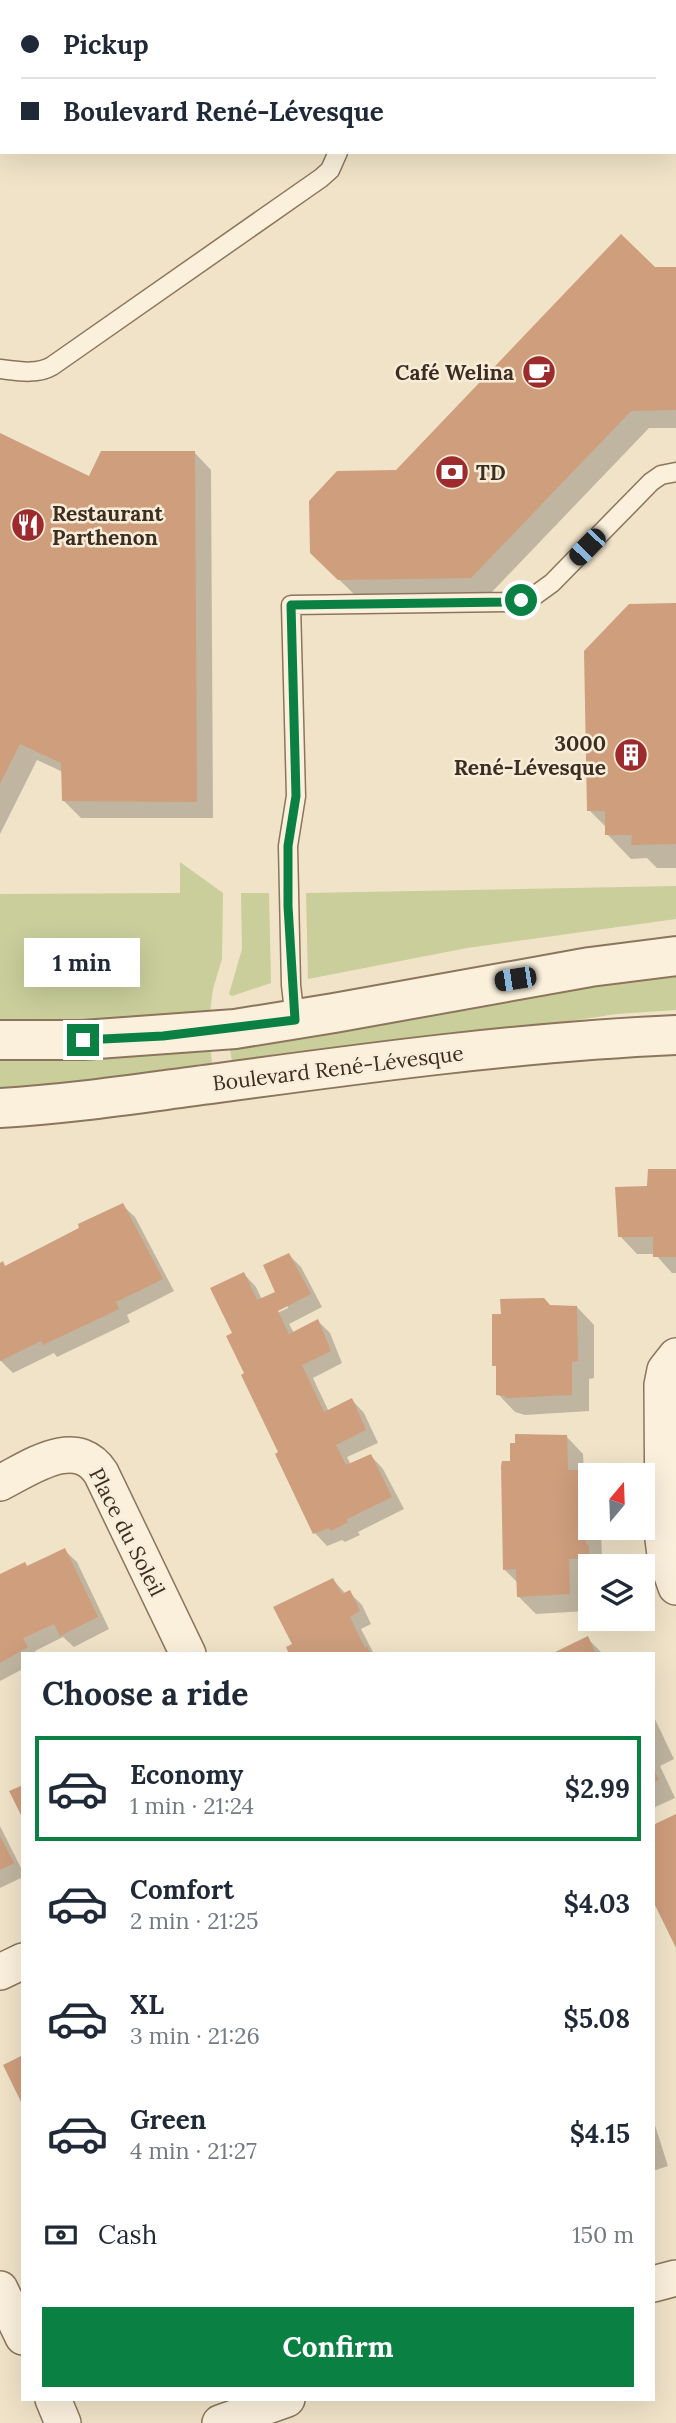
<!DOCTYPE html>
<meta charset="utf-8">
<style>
body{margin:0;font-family:Lora,serif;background:#f2f2f3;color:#1f2937;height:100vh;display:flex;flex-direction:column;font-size:26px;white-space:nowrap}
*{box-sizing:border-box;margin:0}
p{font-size:23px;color:#747a83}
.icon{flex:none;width:38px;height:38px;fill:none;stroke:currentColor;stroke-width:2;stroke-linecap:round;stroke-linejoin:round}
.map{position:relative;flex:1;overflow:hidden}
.details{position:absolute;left:21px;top:1652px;width:634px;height:749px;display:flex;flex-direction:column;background:#fff;border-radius:0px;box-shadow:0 7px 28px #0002}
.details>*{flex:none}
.hud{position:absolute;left:0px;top:0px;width:677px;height:154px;box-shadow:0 7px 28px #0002;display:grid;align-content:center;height:154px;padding:0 21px;background:#fff}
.needle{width:46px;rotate:19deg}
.fabs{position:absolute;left:578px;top:1463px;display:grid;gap:14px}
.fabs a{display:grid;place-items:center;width:77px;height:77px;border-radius:0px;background:#fff;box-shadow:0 7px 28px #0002;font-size:35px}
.end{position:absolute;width:32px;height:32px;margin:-16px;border:9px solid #0b8043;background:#fff;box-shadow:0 0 0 4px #fff}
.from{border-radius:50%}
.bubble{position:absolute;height:49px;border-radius:0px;background:#fff;box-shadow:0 7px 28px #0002;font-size:23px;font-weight:700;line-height:49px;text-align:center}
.car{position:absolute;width:21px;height:42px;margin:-21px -10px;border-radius:9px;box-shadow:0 0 5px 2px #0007;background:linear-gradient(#222 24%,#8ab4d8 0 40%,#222 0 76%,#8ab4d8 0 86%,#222 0)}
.hud b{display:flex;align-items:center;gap:24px;height:66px;font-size:26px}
.hud b+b{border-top:2px solid #e0e1e3}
.hud i{width:18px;height:18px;background:#1f2937}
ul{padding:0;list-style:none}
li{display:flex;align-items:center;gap:21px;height:105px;margin:0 14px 10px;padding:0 7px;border:4px solid transparent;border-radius:0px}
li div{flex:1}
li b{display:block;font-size:26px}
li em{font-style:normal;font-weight:700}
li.selected{border-color:#0b8043}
li>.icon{width:63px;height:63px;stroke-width:1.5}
h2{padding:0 21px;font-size:32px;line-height:84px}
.pay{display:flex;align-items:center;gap:18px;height:77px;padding:0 21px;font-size:26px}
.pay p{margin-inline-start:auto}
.button{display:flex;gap:14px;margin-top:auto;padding:14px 21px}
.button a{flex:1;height:80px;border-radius:0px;background:#0b8043;color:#fff;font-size:28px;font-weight:700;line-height:80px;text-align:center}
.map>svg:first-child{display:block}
.green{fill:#c9ce9b}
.shadow{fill:#0003;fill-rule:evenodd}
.building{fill:#ce9e7d}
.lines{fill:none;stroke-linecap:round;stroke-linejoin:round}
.service-casing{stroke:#8c755c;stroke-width:21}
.minor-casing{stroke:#8c755c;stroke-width:38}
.tertiary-casing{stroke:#8c755c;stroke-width:42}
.service{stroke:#faf0dc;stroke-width:18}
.minor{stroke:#faf0dc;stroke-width:35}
.tertiary{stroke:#faf0dc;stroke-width:38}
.route{stroke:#0b8043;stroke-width:9}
.labels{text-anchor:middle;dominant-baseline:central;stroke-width:5;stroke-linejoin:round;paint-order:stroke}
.poi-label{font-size:21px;font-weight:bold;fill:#3c2d20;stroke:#f7edd8;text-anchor:end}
.street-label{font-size:21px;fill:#3c2d20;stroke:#f7edd8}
</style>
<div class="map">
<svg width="676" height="2423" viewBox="0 0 676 2423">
<rect width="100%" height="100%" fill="#f0e3c8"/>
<path class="green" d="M180,862L223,893L222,959L213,989L209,1020L194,1021L171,1014L75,1020L0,1022V894L180,893Z
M676,886V919L467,948L308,979L306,893Z
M241,893H269L271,983L232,996L229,994L242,949Z
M676,974V1010L617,1014L233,1070L229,1041Z
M210,1044L213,1073L0,1093V1056Z"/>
<path class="shadow" d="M654,269H676V428H649L489,595L357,597L312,553L397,472Z
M0,435L90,478L194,452L211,470L213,818H81L63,800V772L37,760L0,834Z
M676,605V868H657L647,858L631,859L607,834V828L589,810Z
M676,1171V1273H672L655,1254H637L620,1236L649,1187Z
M122,1205L135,1217L174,1291L127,1315L130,1322L57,1357L54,1353L13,1373L0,1360V1265L6,1267Z
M289,1255L301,1267L322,1307L289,1324L294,1333L318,1321L330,1333L342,1363L313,1378L329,1412L352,1400L364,1413L378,1443L347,1457L351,1465L371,1456L383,1469L404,1509L358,1532L360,1535L345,1542L342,1540L327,1546L315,1533L246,1374L235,1334L244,1274L256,1287L262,1300L277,1293ZM287,1305L288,1308L271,1316L269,1313Z
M577,1307L594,1325V1378L589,1379V1411L525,1415L515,1412L498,1394V1368L494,1365Z
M566,1436L583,1454L584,1472L590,1475V1528H601L602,1560L606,1566H590V1575H585L587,1611L536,1614L518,1596V1583L504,1569L511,1463Z
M64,1550L77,1562L109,1629L74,1647L63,1637L35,1651L36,1654H23V1669L0,1681V1575L28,1568Z
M333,1580L346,1594L349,1592L362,1605L371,1624L361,1629L374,1654H291Z
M587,1638L603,1654H555Z
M653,1715L674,1759L660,1766L675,1798L653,1808Z
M0,1826L23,1872V1877L0,1888Z
M653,2119L668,2166L653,2171Z"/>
<path class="building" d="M621,234L655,267H676V410L631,411L471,578L338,580L310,553L309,501L337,471L396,470Z
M0,433L89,476L101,451H195L197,802L62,801L61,763L20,744L0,784Z
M676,603V844L631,845L632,835H605V811H587L584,651L629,604Z
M648,1169H676V1257H653V1237H618L615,1187L647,1186Z
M123,1203L163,1279L116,1302L119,1309L43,1345L41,1341L0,1361V1263L3,1261L5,1266L79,1228L78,1224Z
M289,1253L311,1294L278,1311L289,1334L318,1319L331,1351L302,1365L324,1412L352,1398L366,1430L336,1445L346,1465L371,1454L392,1497L347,1519L348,1522L331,1531L329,1528L313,1534L275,1454L278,1452L241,1375L244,1373L226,1336L232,1333L210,1288L244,1272L257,1300L275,1292L263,1265Z
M544,1298L550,1305L577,1306L578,1361L572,1362V1395L506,1398L505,1396L496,1395V1366H492V1314H501L500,1299Z
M515,1434L567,1435L568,1470H587L588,1485H583L586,1544L589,1545V1559H569L570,1594L517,1597L516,1569L503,1570L501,1466L502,1461H510V1443H515Z
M65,1548L98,1617L60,1636L54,1624L23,1638L28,1647L0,1663V1574L25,1562L27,1566Z
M333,1578L342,1594L350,1590L360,1611L350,1617L365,1648L367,1646L371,1654H289L286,1647L292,1644L273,1607Z
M588,1636L596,1654H551Z
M653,1767L659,1780L653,1783Z
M23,1785V1819L9,1791Z
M676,1814V1948L653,1901V1825Z
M0,1836L14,1863L0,1870Z
M23,2055V2106L3,2065Z"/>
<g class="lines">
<g class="service-casing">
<path id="service" d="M339,2V0
M0,369C17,371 37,375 52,366L321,178L330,170L338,152
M295,1020L291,985L288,846L296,796L291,605L507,602L534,596L552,583L651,482L661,475L676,472"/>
</g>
<g class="minor-casing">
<path id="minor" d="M676,1356L665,1370L662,1385L663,1539L665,1555L676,1587
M0,1483C30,1468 76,1434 101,1473L188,1654
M0,1972L23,1961
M653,2284L676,2278
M0,2289L23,2337
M53,2399L63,2423
M220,2423L287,2399"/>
</g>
<g class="tertiary-casing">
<path id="tertiary" d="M0,1040H83L235,1029L334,1013L590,967L676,956
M0,1108C71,1104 141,1093 211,1084C365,1063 520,1042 676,1035"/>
</g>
<use href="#service" class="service"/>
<use href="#minor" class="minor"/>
<use href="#tertiary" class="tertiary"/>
</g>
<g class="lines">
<path class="route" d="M83,1040L163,1036L295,1020L288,906V846L296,796L291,605L507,602L521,600"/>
</g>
<defs>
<g id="cafe-disc" transform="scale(1.75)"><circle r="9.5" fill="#9d2b2d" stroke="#f7edd8"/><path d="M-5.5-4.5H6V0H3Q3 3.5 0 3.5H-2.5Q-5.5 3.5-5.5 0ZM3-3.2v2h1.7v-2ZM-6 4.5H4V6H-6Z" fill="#fff"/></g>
<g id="bank-disc" transform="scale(1.75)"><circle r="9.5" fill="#9d2b2d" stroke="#f7edd8"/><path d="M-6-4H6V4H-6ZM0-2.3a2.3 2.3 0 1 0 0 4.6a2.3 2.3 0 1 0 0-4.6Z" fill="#fff"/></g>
<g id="restaurant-disc" transform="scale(1.75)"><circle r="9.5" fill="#9d2b2d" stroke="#f7edd8"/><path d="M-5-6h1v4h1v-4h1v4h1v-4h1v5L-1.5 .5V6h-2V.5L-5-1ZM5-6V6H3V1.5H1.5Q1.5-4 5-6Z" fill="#fff"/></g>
<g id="building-disc" transform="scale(1.75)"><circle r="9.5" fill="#9d2b2d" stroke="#f7edd8"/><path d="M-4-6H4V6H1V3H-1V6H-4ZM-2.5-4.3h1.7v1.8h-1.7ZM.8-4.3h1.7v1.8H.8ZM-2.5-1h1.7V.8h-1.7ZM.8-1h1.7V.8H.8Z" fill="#fff"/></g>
</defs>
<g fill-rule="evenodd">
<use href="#cafe-disc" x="539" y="372"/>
<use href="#bank-disc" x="452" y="472"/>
<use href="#restaurant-disc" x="28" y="525"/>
<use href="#building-disc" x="631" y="755"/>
</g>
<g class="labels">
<g class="poi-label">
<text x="514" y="372">Café Welina</text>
<text x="476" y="472" text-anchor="start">TD</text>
<text x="52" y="513" text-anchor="start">Restaurant<tspan x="52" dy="24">Parthenon</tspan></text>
<text x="606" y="743">3000<tspan x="606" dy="24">René-Lévesque</tspan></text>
</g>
<g class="street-label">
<text transform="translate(338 1068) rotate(-7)">Boulevard René-Lévesque</text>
<text transform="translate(127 1532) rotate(63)">Place du Soleil</text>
</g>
</g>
</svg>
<div class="fabs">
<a><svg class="needle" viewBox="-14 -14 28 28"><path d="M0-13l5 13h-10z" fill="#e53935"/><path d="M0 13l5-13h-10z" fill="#747a83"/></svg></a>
<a><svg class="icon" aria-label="layers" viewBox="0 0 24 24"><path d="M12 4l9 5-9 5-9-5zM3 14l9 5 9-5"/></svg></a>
</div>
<i class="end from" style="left:521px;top:600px"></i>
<i class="end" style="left:83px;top:1040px"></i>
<div class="bubble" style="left:24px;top:938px;width:116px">1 min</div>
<i class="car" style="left:587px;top:547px;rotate:224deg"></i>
<i class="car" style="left:515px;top:979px;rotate:261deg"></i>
<div class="hud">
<b><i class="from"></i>Pickup</b>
<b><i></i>Boulevard René-Lévesque</b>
</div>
<section class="details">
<h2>Choose a ride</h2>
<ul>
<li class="selected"><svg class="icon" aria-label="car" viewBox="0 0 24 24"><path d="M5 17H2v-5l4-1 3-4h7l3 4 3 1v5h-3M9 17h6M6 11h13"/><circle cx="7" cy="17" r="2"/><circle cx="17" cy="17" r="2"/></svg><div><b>Economy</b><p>1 min · 21:24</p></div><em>$2.99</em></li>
<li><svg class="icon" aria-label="car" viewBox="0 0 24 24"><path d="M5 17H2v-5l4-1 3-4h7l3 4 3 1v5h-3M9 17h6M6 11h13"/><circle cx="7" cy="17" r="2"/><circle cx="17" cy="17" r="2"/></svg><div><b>Comfort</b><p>2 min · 21:25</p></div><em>$4.03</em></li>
<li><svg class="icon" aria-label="car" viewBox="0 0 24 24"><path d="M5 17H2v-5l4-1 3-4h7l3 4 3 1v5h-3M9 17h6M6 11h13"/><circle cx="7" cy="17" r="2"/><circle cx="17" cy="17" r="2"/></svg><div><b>XL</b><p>3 min · 21:26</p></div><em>$5.08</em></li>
<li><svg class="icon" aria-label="car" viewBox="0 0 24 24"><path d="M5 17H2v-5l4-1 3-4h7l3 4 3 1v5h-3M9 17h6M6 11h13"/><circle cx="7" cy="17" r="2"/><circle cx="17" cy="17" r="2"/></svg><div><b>Green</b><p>4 min · 21:27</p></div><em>$4.15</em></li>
</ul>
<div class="pay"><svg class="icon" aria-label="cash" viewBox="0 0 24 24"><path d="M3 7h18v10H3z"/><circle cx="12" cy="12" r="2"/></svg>Cash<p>150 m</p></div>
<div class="button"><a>Confirm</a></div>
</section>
</div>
